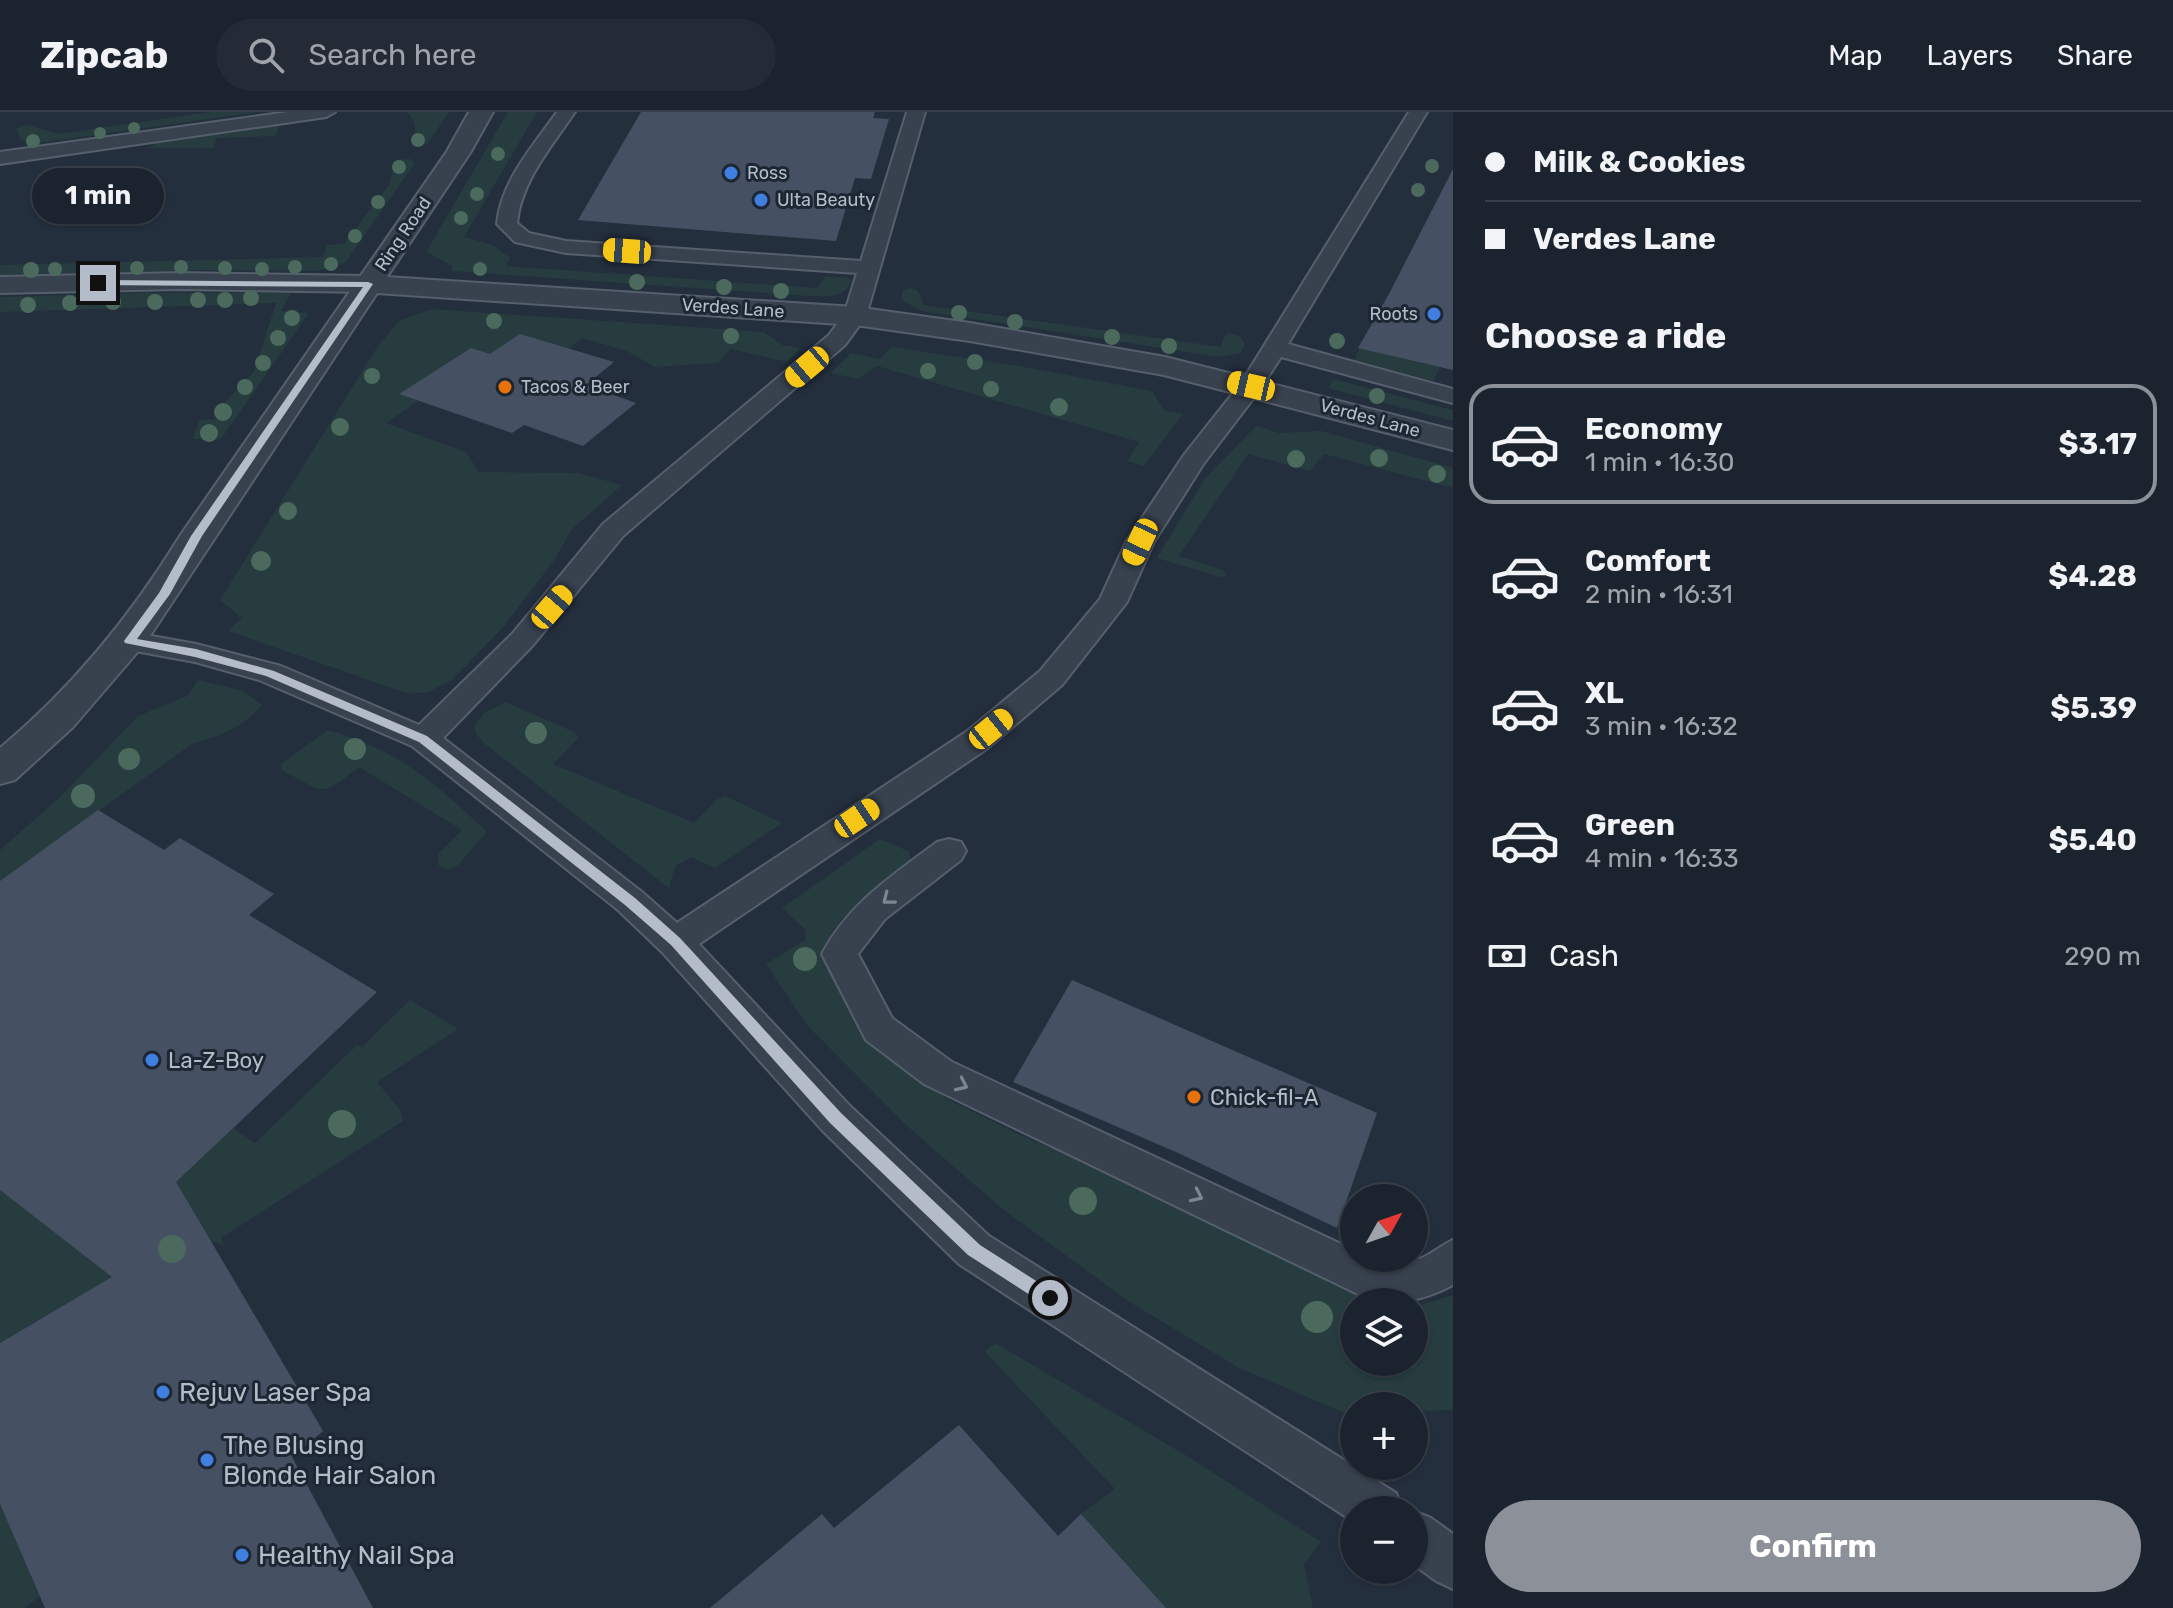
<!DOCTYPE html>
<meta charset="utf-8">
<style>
body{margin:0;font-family:Rubik,sans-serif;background:#242b36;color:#f1f3f6;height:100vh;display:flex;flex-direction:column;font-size:30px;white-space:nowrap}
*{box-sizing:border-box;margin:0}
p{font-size:26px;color:#a0a4aa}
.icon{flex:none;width:44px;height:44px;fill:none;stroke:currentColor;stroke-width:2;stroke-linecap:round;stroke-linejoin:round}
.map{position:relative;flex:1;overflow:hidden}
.side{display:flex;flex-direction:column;background:#1b232e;width:720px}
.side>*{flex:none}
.banner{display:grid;align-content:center;height:176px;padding:0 32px;background:#1b232e}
.needle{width:52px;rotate:50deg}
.buttons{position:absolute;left:1340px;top:1072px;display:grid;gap:16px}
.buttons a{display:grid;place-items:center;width:88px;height:88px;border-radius:50%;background:#1b232e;box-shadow:0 2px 6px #0004,0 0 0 2px #39404a;font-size:40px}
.end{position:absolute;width:36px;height:36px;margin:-18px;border:10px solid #b4bcc9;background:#111;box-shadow:0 0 0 4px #111}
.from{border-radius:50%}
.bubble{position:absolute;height:56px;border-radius:28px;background:#1b232e;box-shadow:0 2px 6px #0004,0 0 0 2px #39404a;font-size:26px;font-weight:700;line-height:56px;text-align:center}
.car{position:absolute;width:24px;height:48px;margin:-24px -12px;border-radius:10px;box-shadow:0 0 6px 2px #0007;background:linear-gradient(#f5c518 24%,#345 0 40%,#f5c518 0 76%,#345 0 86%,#f5c518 0)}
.banner b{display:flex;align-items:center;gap:28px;height:76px;font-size:30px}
.banner b+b{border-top:2px solid #39404a}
.banner i{width:20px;height:20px;background:#f1f3f6}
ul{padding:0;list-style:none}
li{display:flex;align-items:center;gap:24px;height:120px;margin:0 16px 12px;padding:0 16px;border:4px solid transparent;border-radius:24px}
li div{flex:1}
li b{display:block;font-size:30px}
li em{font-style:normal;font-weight:700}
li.on{border-color:#8c9099}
li>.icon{width:72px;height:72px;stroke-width:1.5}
h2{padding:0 32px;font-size:36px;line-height:96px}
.pay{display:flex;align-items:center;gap:20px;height:88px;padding:0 32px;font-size:30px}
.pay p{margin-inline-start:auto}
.cta{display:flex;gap:16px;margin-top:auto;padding:16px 32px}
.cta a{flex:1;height:92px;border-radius:48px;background:#8c9099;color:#fff;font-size:32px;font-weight:700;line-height:92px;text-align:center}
header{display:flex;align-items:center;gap:48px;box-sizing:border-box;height:112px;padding:0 40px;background:#1b232e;border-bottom:2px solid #39404a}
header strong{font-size:38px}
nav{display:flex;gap:44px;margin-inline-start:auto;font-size:28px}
.search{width:560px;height:72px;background:#242b36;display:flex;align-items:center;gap:20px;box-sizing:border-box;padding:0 28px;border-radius:44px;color:#a0a4aa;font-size:30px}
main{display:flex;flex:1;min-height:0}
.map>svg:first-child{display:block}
.green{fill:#263c3f}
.building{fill:#455162}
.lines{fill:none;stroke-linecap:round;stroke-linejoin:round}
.service-casing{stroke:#565f6c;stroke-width:4}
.minor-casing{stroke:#565f6c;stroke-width:4}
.tertiary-casing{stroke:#565f6c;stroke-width:4}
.service{fill:#38414e;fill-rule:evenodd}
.minor{fill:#38414e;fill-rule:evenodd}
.tertiary{fill:#38414e;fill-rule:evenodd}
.tree{fill:#4b6a5d}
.oneway{stroke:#7c8592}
.route{fill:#b4bcc9}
.shop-dot{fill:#3f7fe0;stroke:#1d2633;stroke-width:3}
.food-dot{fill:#e8710a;stroke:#1d2633;stroke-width:3}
.labels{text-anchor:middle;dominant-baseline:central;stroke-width:6;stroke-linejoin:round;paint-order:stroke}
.far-poi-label{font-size:18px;fill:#b4bcc9;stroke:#1d2633;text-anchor:start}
.far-street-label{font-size:18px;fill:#b4bcc9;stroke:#1d2633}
.poi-label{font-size:22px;fill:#b4bcc9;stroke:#1d2633;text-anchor:start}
.near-poi-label{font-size:26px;fill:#b4bcc9;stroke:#1d2633;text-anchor:start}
</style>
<header>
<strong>Zipcab</strong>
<div class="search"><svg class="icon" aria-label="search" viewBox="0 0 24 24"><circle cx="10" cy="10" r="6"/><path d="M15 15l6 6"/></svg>Search here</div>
<nav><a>Map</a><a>Layers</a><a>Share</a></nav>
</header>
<main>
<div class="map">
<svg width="1453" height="1496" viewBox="0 0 1453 1496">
<rect width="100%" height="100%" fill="#242f3e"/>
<path class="green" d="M210,0H257L32,32L21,28L16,17L28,13L58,22Z
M407,0H449L428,31L417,34L413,30C416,16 417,10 407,0Z
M508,0H537L464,125L493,133L510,146L506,154L817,176L826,164L848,166L852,170C841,187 827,184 809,184L451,159L453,154L426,140Z
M279,13L276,24L217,26L213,36H148L159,30Z
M411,47L415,51L345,151L318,159L207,158L0,163V153L323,145L327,133L344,132L389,73L396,48Z
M911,176L918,179L924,193L1221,235L1224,224L1229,221L1241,225L1245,232L1241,241L1219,245L922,199L901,188L903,178Z
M137,181H291L281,199L309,201L221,327H193L199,308L218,307L227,288L254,260L276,191L0,200V185Z
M432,197L764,220L782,233L801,236L787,250L731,237L718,251L655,255L627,239L582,226L568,237L490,242L400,282L418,289L386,311L466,340L479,360L579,361L622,373L572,417L555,447L504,514L452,568L428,580L409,582L228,519L242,506L220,488L378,234L399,209Z
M892,235L1019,254L1152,279L1164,299L1183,302L1144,354L1127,349L1139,330L877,254L858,267L831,261L851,241L879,247Z
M1360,236L1440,255L1433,269L1354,248Z
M1333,267L1453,298V309L1328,276Z
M1256,314L1279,321L1321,319L1453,356V376L1324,342L1310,359L1248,342L1179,444L1223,458L1226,464L1220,465L1157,446L1204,368Z
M198,568L243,579L262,593C242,616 220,624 192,632L0,769V738L59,686L138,604L187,584Z
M506,590L574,620L578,626L553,652L694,711L716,688L725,684L782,711L715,756L691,745L675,754L669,776L485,632L476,622L475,613L485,600Z
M328,618C400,639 433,669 487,720L458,753L448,758L439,754L437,743L462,718L359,655C319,686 326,682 282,658L281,652Z
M880,727L908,739L912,749L840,809L831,828L887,934L945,986L1024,1025L1158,1078L1352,1177L1397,1190H1354V1250H1414V1195L1453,1183V1298L1421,1299L1414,1307V1294H1354V1305L1239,1256L1128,1189L1000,1095L906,1013L806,912L766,852L805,828L806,818L782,796Z
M410,888L458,917L377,970L401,999L403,1009L221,1126L224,1134L210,1128L40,1207L0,1231V1078L92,1149L233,1016L255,1031L357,933L362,935Z
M995,1231L1187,1344L1321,1430L1304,1452L1313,1496H1158L1081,1402L1115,1377L985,1240Z
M0,1392L40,1484L25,1496H0Z"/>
<path class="building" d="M641,0H875L873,6L889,7L871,67L855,66L836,129L578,108Z
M1453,57V258L1358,236L1390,180Z
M520,222L614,250L586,273L636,291L583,334L524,313L512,321L399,282L471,236L490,242Z
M98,698L164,738L180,726L274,782L249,803L377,880L176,1070L323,1319L292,1345L373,1496H45L0,1392V1231L112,1165L0,1078V769Z
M1072,868L1377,1001L1337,1116L1176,1040L1013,970Z
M959,1313L1058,1424L1081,1402L1166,1496H710L822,1402L834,1416Z"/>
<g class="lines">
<g class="service-casing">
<path id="service" d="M288,0H335L326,5L0,52V40Z
M557,0H575C552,34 521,69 517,111L529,121L566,129L861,149L907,0H925L866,204L845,233L623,424L533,533L443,626L642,780L677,811L966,620L1040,559L1100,487L1126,430L1184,343L1241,271L1409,0H1427L1288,232L1453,277V291L1281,245L1259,279L1204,351L1154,430L1127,490L1062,573L988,636L699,832L850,994L989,1124L1396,1381L1403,1398H1354V1410L959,1152L822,1018L662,840L618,798L412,634L259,568L195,550L119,536L114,529L119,522L129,520L196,532L281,554L419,613L513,521L603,412L829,223L844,203L857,161L566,141L515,130L497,112C501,69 533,34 557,0Z
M949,727L961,730L966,739L961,748L885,807L858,842L892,906L952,950L1354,1138V1146C1376,1146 1397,1155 1419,1147C1431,1143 1441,1133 1453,1128V1173C1425,1188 1392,1196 1362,1184L924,972L866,928L822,842C849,791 892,764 937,730Z
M1414,1399L1431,1406L1453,1422V1477L1436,1469L1414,1453Z"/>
</g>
<g class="minor-casing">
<path id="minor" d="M179,161L368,164L378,166L382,172L378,178L368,180L179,177L0,181V165Z"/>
</g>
<g class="tertiary-casing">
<path id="tertiary" d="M469,0H493L470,41L387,165L855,195L970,211L1165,245L1453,318V338L1164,263L970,229L855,213L377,181L146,530L73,615L15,668L0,672V636C73,575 130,505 180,424L446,41Z"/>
</g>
<use href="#service" class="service"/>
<use href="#minor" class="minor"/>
<use href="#tertiary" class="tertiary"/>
</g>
<g class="tree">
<circle cx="134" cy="16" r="6"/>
<circle cx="100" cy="21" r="6"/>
<circle cx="418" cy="28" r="7"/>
<circle cx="33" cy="29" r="7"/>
<circle cx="498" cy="42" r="7"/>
<circle cx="1432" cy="54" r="7"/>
<circle cx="399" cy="55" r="7"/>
<circle cx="1418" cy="78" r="7"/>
<circle cx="477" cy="82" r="7"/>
<circle cx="378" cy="90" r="7"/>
<circle cx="461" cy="106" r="7"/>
<circle cx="355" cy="124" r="7"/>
<circle cx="331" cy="152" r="7"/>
<circle cx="181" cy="155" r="7"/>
<circle cx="295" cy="155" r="7"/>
<circle cx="137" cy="156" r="7"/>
<circle cx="225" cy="156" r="7"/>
<circle cx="31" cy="158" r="8"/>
<circle cx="55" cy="157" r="7"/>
<circle cx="97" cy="157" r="7"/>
<circle cx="262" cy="157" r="7"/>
<circle cx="480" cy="157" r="7"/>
<circle cx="637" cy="170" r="8"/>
<circle cx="724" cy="175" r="8"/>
<circle cx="781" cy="179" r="8"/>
<circle cx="251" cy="186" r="8"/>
<circle cx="198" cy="188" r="8"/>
<circle cx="225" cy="188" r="8"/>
<circle cx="113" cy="190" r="8"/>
<circle cx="155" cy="190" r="8"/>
<circle cx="70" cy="191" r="8"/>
<circle cx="28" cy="193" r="8"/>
<circle cx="959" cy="201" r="8"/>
<circle cx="292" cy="206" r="8"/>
<circle cx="494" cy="209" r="8"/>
<circle cx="1015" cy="210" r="8"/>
<circle cx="731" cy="224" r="8"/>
<circle cx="1112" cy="225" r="8"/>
<circle cx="278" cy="226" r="8"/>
<circle cx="1337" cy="229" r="8"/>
<circle cx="1169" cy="234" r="8"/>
<circle cx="975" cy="250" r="8"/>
<circle cx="263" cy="251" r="8"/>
<circle cx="928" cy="259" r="8"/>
<circle cx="372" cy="264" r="8"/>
<circle cx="245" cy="275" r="8"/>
<circle cx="991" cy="277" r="8"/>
<circle cx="1377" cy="284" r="8"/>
<circle cx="1059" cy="295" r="9"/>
<circle cx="223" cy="300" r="9"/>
<circle cx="340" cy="315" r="9"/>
<circle cx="209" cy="321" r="9"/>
<circle cx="1379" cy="346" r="9"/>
<circle cx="1296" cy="347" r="9"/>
<circle cx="1437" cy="362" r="9"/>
<circle cx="288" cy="399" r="9"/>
<circle cx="261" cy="449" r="10"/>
<circle cx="536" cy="621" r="11"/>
<circle cx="355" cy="637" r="11"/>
<circle cx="129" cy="647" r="11"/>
<circle cx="83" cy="684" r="12"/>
<circle cx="805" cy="847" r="12"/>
<circle cx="342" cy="1012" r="14"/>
<circle cx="1083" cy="1089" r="14"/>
<circle cx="172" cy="1137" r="14"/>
<circle cx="1317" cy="1205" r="16"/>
</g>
<defs><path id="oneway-chevron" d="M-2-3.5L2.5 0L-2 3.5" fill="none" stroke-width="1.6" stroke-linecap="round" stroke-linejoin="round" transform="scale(2)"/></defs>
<g class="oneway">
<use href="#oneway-chevron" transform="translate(888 787) rotate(142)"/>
<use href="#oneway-chevron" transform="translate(962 973) rotate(25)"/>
<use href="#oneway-chevron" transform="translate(1197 1084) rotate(25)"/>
</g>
<path class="route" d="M98,168L368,170L373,172L202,424L170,482L137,527L196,537L274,559L427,624L635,786L680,826L841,1001L980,1133L1055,1181L1058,1186L1055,1192H1044L968,1143L830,1011L671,833L625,793L419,630L266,564L195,545L125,531L124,529L159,481L191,424L363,175L95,173Z"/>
<g class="shop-dot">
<circle cx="731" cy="61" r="8"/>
<circle cx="761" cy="88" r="8"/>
<circle cx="1434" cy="202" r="8"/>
<circle cx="152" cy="948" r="8"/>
<circle cx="163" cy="1280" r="8"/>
<circle cx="207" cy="1348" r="8"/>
<circle cx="242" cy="1443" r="8"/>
</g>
<g class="food-dot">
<circle cx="505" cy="275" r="8"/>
<circle cx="1194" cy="985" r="8"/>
</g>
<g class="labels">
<g class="far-poi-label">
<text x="747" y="61">Ross</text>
<text x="777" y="88">Ulta Beauty</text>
<text x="1418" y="202" text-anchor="end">Roots</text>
<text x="521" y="275">Tacos &amp; Beer</text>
</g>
<g class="far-street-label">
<text transform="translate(403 122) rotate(-56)">Ring Road</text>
<text transform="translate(733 196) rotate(4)">Verdes Lane</text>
<text transform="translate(1370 306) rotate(15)">Verdes Lane</text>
</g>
<g class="poi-label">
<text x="168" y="948">La-Z-Boy</text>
<text x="1210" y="985">Chick-fil-A</text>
</g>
<g class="near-poi-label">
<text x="179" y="1280">Rejuv Laser Spa</text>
<text x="223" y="1333">The Blusing<tspan x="223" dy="30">Blonde Hair Salon</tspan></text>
<text x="258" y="1443">Healthy Nail Spa</text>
</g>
</g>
</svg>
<div class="buttons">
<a><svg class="needle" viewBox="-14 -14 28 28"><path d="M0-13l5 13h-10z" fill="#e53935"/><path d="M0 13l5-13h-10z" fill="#a0a4aa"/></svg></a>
<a><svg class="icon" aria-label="layers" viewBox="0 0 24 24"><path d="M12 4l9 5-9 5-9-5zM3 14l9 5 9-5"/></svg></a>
<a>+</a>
<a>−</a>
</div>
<i class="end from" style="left:1050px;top:1186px"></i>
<i class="end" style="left:98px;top:171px"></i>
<div class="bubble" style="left:32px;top:56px;width:132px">1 min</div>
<i class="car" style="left:627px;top:139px;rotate:274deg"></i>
<i class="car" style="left:807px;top:255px;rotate:230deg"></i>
<i class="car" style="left:1251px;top:274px;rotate:283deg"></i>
<i class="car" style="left:1140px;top:430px;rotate:205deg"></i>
<i class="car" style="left:552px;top:495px;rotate:41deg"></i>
<i class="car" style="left:991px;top:617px;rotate:51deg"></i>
<i class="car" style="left:857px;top:706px;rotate:56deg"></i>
</div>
<section class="side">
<div class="banner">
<b><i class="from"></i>Milk &amp; Cookies</b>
<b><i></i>Verdes Lane</b>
</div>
<h2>Choose a ride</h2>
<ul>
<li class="on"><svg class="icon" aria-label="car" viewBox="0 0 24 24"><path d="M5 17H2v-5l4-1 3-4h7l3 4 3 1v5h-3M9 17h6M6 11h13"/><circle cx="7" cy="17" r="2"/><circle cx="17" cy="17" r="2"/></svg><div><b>Economy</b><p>1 min · 16:30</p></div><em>$3.17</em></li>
<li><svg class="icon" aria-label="car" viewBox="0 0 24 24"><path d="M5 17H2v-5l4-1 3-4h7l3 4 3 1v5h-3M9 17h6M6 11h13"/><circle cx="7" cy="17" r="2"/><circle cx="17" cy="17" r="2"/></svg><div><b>Comfort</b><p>2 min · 16:31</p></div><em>$4.28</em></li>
<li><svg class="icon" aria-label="car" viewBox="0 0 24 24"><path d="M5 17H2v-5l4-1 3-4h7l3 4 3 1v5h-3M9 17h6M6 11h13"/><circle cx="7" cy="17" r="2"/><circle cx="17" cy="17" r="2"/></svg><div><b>XL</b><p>3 min · 16:32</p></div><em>$5.39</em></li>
<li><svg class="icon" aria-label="car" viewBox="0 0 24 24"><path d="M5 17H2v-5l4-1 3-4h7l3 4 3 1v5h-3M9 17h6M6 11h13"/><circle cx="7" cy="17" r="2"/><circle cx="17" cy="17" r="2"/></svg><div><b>Green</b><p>4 min · 16:33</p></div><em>$5.40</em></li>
</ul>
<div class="pay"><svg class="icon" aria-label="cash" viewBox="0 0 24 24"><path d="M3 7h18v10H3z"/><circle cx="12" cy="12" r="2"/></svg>Cash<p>290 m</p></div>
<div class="cta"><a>Confirm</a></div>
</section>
</main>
